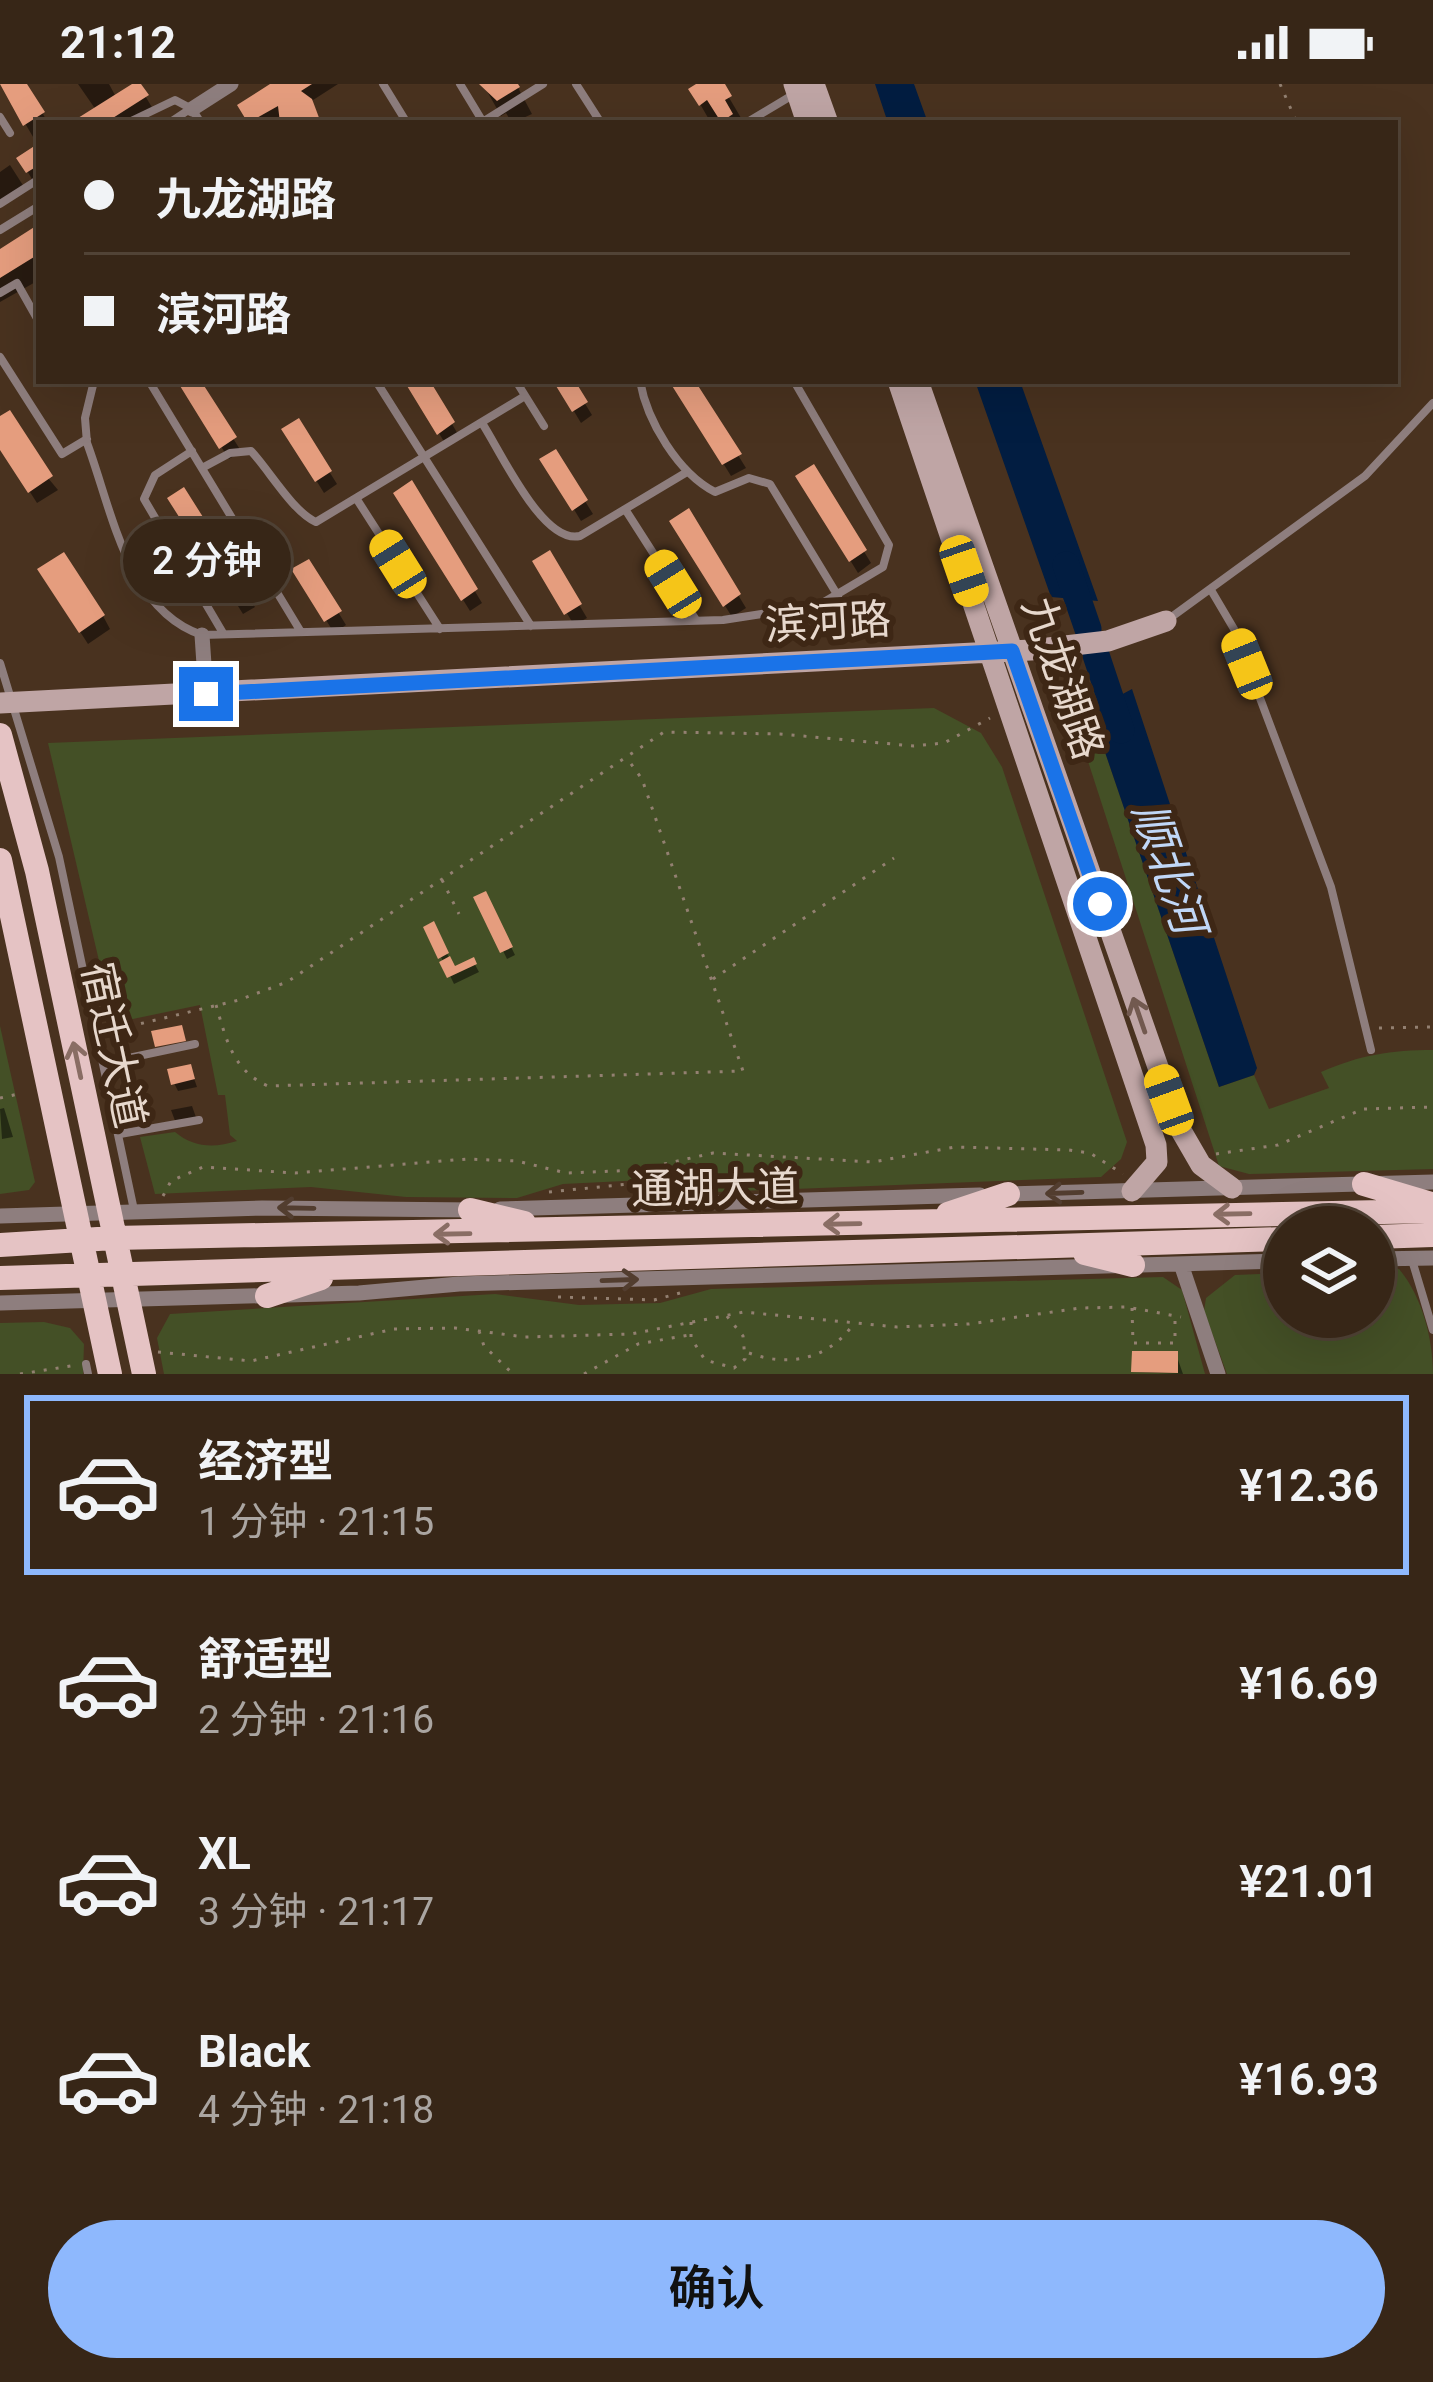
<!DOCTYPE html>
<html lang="zh">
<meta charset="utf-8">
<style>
body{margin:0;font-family:Roboto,"Noto Sans SC",sans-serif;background:#3e2e20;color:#f1f3f6;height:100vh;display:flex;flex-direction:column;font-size:45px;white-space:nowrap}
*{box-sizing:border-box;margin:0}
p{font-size:39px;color:#aaa5a1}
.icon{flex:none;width:66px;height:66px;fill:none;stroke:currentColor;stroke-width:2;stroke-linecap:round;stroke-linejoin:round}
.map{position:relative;height:1290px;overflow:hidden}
.drawer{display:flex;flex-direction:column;background:#372617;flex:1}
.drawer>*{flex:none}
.hud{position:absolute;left:36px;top:36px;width:1362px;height:264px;border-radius:0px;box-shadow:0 12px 48px #0002,0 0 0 3px #514336;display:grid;align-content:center;height:264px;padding:0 48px;background:#372617}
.controls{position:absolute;left:1263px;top:1122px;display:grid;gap:24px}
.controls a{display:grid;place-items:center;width:132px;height:132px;border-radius:50%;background:#372617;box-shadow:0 12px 48px #0002,0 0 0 3px #514336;font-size:60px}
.end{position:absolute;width:54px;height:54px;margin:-27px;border:15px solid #1a73e8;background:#fff;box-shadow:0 0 0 6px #fff}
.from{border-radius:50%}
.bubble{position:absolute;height:84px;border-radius:42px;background:#372617;box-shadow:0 12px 48px #0002,0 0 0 3px #514336;font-size:39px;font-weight:600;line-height:84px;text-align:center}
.car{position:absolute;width:36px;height:72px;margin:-36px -18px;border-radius:15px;box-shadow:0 0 9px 3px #0007;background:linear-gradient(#f5c518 24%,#345 0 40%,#f5c518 0 76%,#345 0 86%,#f5c518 0)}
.hud b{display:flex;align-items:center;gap:42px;height:114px;font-size:45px}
.hud b+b{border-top:3px solid #514336}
.hud i{width:30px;height:30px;background:#f1f3f6}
ul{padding:21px 0 0;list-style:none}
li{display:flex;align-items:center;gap:36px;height:180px;margin:0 24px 18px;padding:0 24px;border:6px solid transparent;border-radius:0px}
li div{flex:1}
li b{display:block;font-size:45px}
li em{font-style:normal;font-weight:600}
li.current{border-color:#8eb8fd}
li>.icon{width:108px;height:108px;stroke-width:1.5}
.cta{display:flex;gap:24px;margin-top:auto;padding:24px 48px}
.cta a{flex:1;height:138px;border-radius:72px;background:#8eb8fd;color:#111;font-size:48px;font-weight:600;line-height:138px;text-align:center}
.status{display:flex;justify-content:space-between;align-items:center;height:84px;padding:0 60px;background:#372617;direction:ltr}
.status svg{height:33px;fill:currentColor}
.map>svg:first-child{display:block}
.green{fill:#445026}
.water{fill:#021d41}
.shadow{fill:#0007}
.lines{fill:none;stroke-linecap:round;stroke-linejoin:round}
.river{stroke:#021d41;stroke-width:27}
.building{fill:#e59d7e}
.path{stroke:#938071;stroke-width:3;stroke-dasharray:3 9;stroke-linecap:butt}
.lane{stroke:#8e7e7e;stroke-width:8}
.street{stroke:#8e7e7e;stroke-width:15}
.secondary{stroke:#bfa5a5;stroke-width:21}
.primary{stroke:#e5c3c4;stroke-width:24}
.oneway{stroke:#72594f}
.oneway2{stroke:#896d64}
.oneway3{stroke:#523d2f}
.route{stroke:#1a73e8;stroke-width:15}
.labels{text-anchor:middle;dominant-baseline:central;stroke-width:12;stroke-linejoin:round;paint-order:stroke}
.street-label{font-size:42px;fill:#e7d8cd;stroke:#3e2715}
.water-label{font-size:45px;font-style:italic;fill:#c0d7f7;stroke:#3e2715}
</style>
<div class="status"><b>21:12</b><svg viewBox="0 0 49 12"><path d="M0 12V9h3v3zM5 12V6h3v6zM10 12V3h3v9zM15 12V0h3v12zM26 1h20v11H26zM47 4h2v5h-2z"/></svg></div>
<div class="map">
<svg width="1433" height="1290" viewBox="0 0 1433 1290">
<rect width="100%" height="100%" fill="#49321f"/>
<path class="green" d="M934,624L981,649L1002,683L1127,1058L1121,1075L1101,1093L714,1108L645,1096L563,1100L517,1114L406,1113L311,1103L155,1110L140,1053L175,1048C194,1064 215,1064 237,1057L230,1051L225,1011H218L200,921L128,936L111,928L48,659Z
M1091,627L1219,1003L1254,991L1269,1025L1329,1004L1321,988C1360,971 1391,966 1433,966V1085L1249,1090L1219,1082L1074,634Z
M0,942L35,1098L29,1106L0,1110Z
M1399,1185C1422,1212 1433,1255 1433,1290H1227L1204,1227L1206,1214L1235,1191L1284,1189V1233H1374V1186Z
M1163,1193L1182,1206L1205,1290H164L157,1254L170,1230L495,1210L579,1221L660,1219L711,1205Z
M44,1238L70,1244L84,1260L83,1290H0V1239Z"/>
<path class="water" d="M875,0H914L928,39H888Z
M975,297H1020L1098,517L1051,513Z
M1132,605L1257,984L1254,991L1219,1003L1091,627Z"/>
<path class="shadow" d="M2,0H25L43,30L48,39H39L36,58Z
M78,0H109L116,13L138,0L153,25L131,39H76L96,26Z
M275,0H338L310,18L322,39H283L280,33L272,39H251L241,22Z
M483,0H516L532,30L512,39L506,29L501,32Z
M700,0H721L744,39H711L692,6Z
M39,62V97L35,100L20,75Z
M10,81L26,106L0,123V88Z
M39,144V196L0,218V168Z
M179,297H197L241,367L229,375Z
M427,297L459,352L446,361L409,299Z
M556,297H571L592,331L581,339Z
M692,297L746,384L731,392L673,298Z
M0,336L58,406L37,419L0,361Z
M298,338L337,400L324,409L285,346Z
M555,369L593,430L581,437L544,376Z
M813,385L871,479L858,489L799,393Z
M411,401L482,519L470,527L397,410Z
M183,407L255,523L243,530L171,415Z
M688,428L746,524L732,533L673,438Z
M549,470L587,534L574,541L536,478Z
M308,479L346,541L334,549L296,487Z
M48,498L103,532L110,545L88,560Z
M485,810L515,871L507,875L477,814Z
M433,841L455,886L473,877L479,888L454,900L427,844Z
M190,983L197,1003L178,1007L174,999Z
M192,1022L198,1039L177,1042L171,1026Z
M4,1024L13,1053L2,1055L0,1025Z
M1176,1270L1183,1290L1134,1288Z"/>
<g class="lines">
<path class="river" d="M1066,481L1088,545
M1096,571L1121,646"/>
</g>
<path class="building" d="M0,0H27L45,28L23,42Z
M132,0H141L149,11L105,39H70Z
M270,0H312L301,7L312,15L321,39H280L278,22L248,39L237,21Z
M479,0H518L520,3L497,17Z
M696,0H725L732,12L725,16L733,30L721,38L707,16L699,22L688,5Z
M39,59V81L26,89L16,74Z
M39,140V177L34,173L0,194V165Z
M177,297H201L237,353L219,365Z
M404,297H430L455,338L437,351Z
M553,297H575L588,318L572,328Z
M669,297H695L742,370L722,381Z
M10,326L53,392L28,409L0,366V332Z
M299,334L332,387L315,398L281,345Z
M556,365L588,416L572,427L539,375Z
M814,380L867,466L849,478L795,392Z
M412,396L478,505L461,517L393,409Z
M184,403L251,509L234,519L167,414Z
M689,424L741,510L723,523L669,437Z
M550,466L582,520L564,531L532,477Z
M64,468L105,531L79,549L37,485Z
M309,475L342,527L324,538L291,485Z
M486,807L513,863L500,869L473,813Z
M434,837L449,869L438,875L423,843Z
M450,872L455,882L474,873L477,880L447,894L439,878Z
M182,941L186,957L155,963L151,947Z
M191,980L195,995L171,1001L167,985Z
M1132,1267H1178V1289L1131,1288Z"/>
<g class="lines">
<path class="path" d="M1280,0L1297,39
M442,796L459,830
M713,895L894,774
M216,921C226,955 233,987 268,1002L743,987L642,695L626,673
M1379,944L1433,943
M106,948L239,916L287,898L664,648L780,650L914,662L944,659L990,634
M0,1014L23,1009
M1216,1070L1278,1061L1363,1025L1433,1023
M549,1108L639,1099L670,1104
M163,1112L171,1097L203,1083L295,1089L467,1075L517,1077L566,1089L638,1086L713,1069L873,1078L955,1063L1069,1066L1090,1069L1123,1090
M558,1213L654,1216L680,1209
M1132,1224L1133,1259H1175V1233
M691,1238V1254L705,1276L734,1284L745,1275L743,1252L726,1231
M479,1247L484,1262L513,1290
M158,1268L251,1277L394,1245L455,1244L525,1253L631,1250L744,1228L897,1243L969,1240L1080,1224L1127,1223L1181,1233
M749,1269C787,1283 827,1276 852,1242
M20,1290L77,1281
M584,1290L638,1260L689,1251"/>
<path class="lane" d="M383,0L407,39
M460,0L483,38
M576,0L601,39
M0,33L10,49
M127,39L175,16L192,25L201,39
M169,39L190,25
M481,39L543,0
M746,39L796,9
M0,120L39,95
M0,146L39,122
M0,209L17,199L39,238
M0,273L62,370L87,355
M94,297L85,334L87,359C112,426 127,526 202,551L723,536L819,521L883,483L889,461L794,297
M149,297L301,548
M376,297L531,542
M516,297L544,342
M640,297C647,337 678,389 715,408L749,394L770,400L838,512
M482,339C501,368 543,461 580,452L687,388
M192,367L155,391L144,415L223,549
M202,384L230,369L251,367C269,386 293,428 316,438L525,312
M356,414L440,545
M625,425L696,536
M1211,506L1234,545L1331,803L1371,966
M1166,537L1365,392L1433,319
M0,579L59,773L134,1126
M105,979L195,960
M120,1050L199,1036
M1412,1176L1433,1246
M86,1280L88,1290"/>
<path class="street" d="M192,25L231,0
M202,551L206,610
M1004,1110L1433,1098
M500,1125L980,1111
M0,1132L262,1124L476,1126
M1374,1175L1433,1174
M1181,1180L1218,1290
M0,1219L359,1209L459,1200L1284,1177"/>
<path class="secondary" d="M794,0L807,39
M814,0L828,39
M898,297L1156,1061L1157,1078L1132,1107
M918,297L1179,1043L1201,1081L1232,1104
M0,619L1031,566L1108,557L1166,537"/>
<path class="primary" d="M0,651L37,787L144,1290
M0,776L110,1290
M1364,1100L1431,1120
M470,1126L524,1139
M948,1130L1008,1110
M1374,1153L1433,1151
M0,1161L114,1154L1433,1127
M1085,1169L1133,1181
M0,1194L1284,1155
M267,1212L321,1194"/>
</g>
<defs><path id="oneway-shaft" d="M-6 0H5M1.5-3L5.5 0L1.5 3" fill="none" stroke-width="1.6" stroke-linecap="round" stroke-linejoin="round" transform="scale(3)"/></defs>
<use class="oneway" href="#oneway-shaft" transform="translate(1139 931) rotate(-109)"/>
<g class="oneway2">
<use href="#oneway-shaft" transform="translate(77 976) rotate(-102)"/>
<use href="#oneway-shaft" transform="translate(1232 1130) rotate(179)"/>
<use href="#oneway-shaft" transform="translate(842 1140) rotate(179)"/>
<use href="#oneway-shaft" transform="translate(452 1150) rotate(179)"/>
</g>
<g class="oneway3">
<use href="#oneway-shaft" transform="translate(1064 1109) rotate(178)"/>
<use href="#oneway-shaft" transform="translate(296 1124) rotate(-179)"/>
<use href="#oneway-shaft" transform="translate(620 1196) rotate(-2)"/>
</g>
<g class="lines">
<path class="route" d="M206,610L1012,567L1100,820"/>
</g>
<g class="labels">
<g class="street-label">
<text transform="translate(828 538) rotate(-3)">滨河路</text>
<text transform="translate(1063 594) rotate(71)">九龙湖路</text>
<text transform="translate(114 961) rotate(78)">宿迁大道</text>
<text transform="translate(715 1104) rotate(-1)">通湖大道</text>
</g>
<g class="water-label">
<text transform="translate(1169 784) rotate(71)">顺北河</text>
</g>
</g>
</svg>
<div class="controls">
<a><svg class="icon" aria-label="layers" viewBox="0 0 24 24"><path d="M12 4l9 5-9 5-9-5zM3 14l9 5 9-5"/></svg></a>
</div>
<i class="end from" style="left:1100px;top:820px"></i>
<i class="end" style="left:206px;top:610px"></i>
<div class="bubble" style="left:123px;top:435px;width:168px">2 分钟</div>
<i class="car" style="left:398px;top:480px;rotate:328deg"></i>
<i class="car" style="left:964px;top:487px;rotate:161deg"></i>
<i class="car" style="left:673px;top:500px;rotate:328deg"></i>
<i class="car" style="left:1247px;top:580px;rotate:338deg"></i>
<i class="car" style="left:1169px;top:1016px;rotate:340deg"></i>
<div class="hud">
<b><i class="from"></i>九龙湖路</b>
<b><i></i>滨河路</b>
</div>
</div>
<section class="drawer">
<ul>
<li class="current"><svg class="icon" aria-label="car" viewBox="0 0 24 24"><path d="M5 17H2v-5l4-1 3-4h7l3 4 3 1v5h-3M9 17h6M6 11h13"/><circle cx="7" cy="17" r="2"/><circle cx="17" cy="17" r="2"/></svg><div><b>经济型</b><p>1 分钟 · 21:15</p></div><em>¥12.36</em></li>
<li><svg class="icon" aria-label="car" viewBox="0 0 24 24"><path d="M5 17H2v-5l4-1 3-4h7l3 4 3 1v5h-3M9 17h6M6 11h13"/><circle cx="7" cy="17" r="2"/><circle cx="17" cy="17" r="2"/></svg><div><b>舒适型</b><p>2 分钟 · 21:16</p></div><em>¥16.69</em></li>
<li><svg class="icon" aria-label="car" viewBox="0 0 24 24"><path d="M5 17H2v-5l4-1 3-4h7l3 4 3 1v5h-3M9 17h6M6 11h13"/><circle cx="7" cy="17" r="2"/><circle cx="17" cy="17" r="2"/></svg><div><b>XL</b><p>3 分钟 · 21:17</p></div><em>¥21.01</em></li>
<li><svg class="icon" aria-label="car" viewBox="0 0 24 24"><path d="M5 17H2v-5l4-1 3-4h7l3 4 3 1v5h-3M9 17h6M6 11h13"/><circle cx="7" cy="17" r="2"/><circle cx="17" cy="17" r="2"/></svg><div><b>Black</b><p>4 分钟 · 21:18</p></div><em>¥16.93</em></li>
</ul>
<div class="cta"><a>确认</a></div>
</section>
